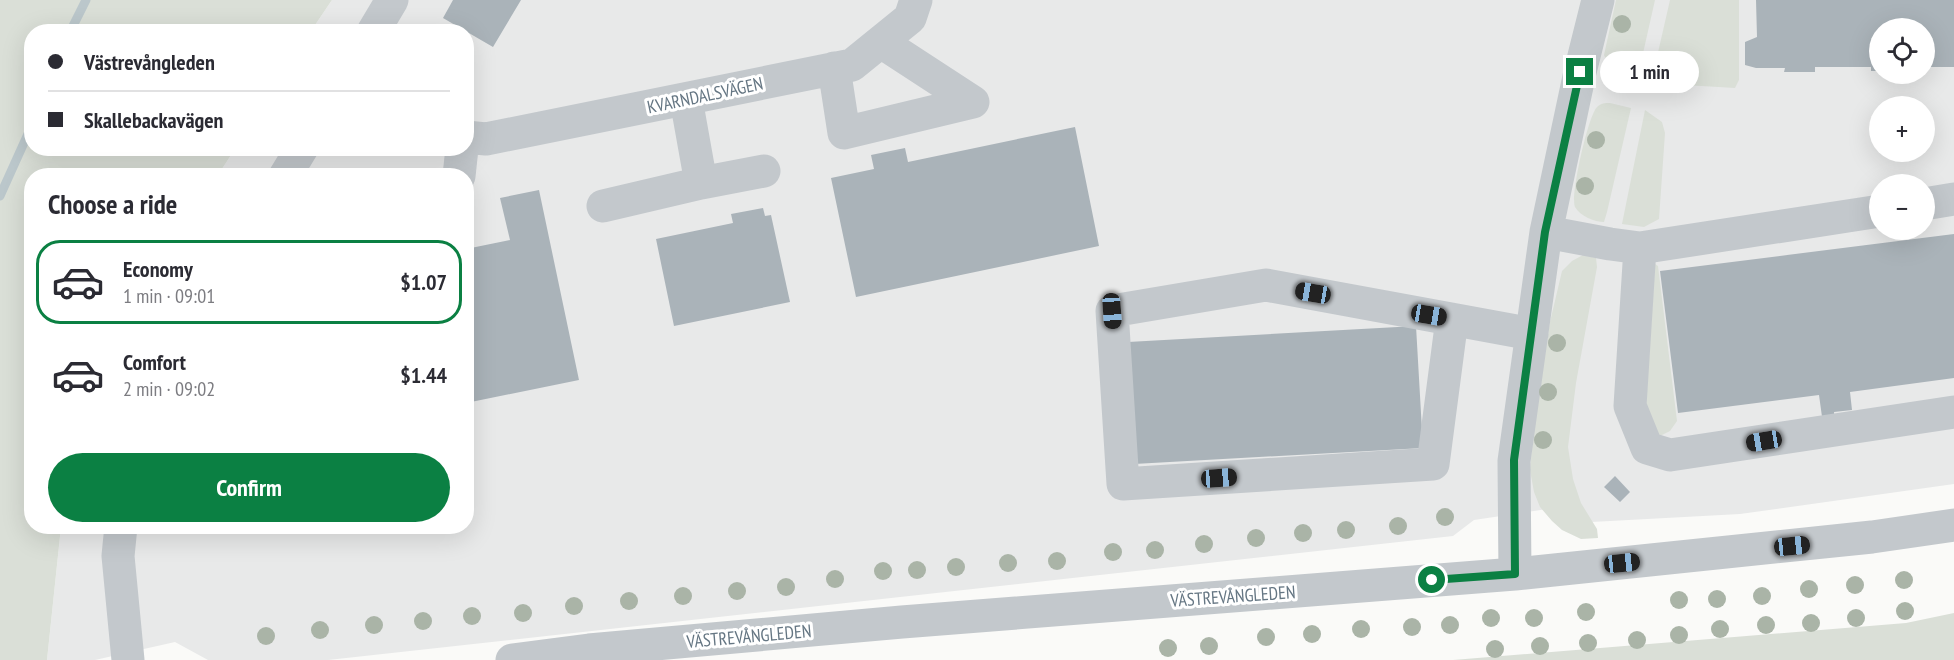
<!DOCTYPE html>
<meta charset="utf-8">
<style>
body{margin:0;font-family:"PT Sans Narrow",sans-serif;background:#f7f7f7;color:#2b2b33;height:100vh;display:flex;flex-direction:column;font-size:22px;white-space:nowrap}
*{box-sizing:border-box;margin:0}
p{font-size:20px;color:#7c7c81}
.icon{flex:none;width:33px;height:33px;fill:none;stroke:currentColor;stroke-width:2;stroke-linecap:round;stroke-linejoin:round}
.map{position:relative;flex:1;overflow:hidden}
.side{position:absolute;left:24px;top:168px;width:450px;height:366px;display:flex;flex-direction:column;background:#fff;border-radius:24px;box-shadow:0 6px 24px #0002}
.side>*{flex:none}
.hud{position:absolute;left:24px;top:24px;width:450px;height:132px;border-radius:24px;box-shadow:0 6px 24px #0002;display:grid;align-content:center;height:132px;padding:0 24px;background:#fff}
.controls{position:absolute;left:1869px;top:18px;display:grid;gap:12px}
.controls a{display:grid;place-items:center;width:66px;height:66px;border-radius:50%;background:#fff;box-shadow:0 6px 24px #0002;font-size:30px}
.end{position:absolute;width:27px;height:27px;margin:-14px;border:8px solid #0b8043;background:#fff;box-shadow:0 0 0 3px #fff}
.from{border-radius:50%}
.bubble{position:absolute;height:42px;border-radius:21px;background:#fff;box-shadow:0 6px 24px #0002;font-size:20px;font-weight:700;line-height:42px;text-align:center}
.car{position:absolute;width:18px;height:36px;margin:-18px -9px;border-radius:8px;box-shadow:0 0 4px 2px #0007;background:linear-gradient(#222 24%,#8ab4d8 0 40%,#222 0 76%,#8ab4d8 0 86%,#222 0)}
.hud b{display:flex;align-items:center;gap:21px;height:57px;font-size:22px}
.hud b+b{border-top:2px solid #e1e1e2}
.hud i{width:15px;height:15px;background:#2b2b33}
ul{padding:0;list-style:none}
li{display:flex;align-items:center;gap:18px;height:84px;margin:0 12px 9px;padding:0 12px;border:3px solid transparent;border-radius:24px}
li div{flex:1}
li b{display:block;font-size:22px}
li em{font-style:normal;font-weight:700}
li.current{border-color:#0b8043}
li>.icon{width:54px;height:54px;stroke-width:1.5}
h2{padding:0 24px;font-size:27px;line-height:72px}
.cta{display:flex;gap:12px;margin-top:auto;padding:12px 24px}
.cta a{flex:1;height:69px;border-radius:36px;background:#0b8043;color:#fff;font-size:24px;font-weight:700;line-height:69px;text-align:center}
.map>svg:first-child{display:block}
.built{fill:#e8e9e9;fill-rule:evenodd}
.green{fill:#dadfd7}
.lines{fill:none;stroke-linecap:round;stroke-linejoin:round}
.stream{stroke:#bbc7cb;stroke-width:9}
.building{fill:#aab3b9}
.minor{stroke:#c3c8cc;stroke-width:33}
.tree{fill:#aab4a7}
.route{stroke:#0b8043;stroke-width:8}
.labels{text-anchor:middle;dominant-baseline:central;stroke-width:6;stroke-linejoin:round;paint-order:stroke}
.street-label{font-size:18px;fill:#657683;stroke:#fff}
</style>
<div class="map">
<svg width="1954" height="660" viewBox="0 0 1954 660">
<rect width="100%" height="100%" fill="#fafaf8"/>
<path class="built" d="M332,0H1954V484L1740,514L1573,523L1547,509L1474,520L1453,536L328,660H208L175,642L95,660H47L61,527L466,526V176L218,175L235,149L466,148V32L311,31ZM1880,28H1924V74H1880ZM1880,106H1924V152H1880ZM1880,184H1924V230H1880Z"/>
<path class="green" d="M0,0H332L311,31L32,32V148L235,149L218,175L32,176V526L61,527L47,660H0Z
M1616,0H1655L1637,80L1631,79L1611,70L1604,55Z
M1670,0H1739V80L1735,88L1651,83Z
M1610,103L1631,108L1607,212L1604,222C1595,222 1580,216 1575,207C1570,197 1588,116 1597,107C1601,103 1605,103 1610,103Z
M1645,110L1662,122L1665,133L1659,219L1644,227L1622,224Z
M1583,255L1596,258L1597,267L1576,383L1568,447L1573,479L1581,503L1597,529L1598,538L1581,539L1562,530L1552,521L1540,507L1534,492L1530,470L1534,425L1550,322L1562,271L1572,261Z
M1655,264L1658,266L1677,421L1670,431L1658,437L1645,420Z
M1954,613V660H1453L1906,623Z"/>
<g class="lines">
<path class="stream" d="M70,32L86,0
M0,196L32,125"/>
</g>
<path class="building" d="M453,0H521L493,47L443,18Z
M1756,0H1954V67H1924V28H1880V71H1871V67H1815V72H1784L1785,68H1756L1745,65V42L1757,37Z
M1075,127L1099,246L856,297L831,178L874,169L871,155L905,148L908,162Z
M539,190L579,380L466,403V249L510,240L500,198Z
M763,208L765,216L771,215L790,302L674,326L656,239L733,223L731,214Z
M1954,234V378L1850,392L1852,410L1834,412L1835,423L1823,424L1819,395L1678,413L1660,271Z
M1416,326L1423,448L1134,464L1128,342Z
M1615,476L1630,492L1620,502L1604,487Z"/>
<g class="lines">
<path class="minor" d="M373,32L392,0
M834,68L844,133L973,102L881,42
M686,99L701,183L764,171
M466,137L486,139L852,65L910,18L916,0
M285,176L302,148
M459,176L462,148
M1924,204L1954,199
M603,206L701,183
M1546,232L1610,244L1640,248L1880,211
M1640,248L1630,406L1647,448L1670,455L1954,412
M1452,319L1433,464L1123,484L1112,311L1266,285L1532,334
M121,526L118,556L128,660
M1515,574L1514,461L1546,232L1580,72L1598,0
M512,660L589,650L902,622L1515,574L1872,537L1954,525"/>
</g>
<g class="tree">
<circle cx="1622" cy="24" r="9"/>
<circle cx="1596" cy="140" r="9"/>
<circle cx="1585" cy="186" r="9"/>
<circle cx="1557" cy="343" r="9"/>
<circle cx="1548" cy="392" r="9"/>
<circle cx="1543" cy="440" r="9"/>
<circle cx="1445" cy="517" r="9"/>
<circle cx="1398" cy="526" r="9"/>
<circle cx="1346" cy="530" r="9"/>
<circle cx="1303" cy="533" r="9"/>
<circle cx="1256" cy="538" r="9"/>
<circle cx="1204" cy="544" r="9"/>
<circle cx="1155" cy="550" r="9"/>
<circle cx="1113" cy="552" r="9"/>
<circle cx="1057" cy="561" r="9"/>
<circle cx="1008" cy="563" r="9"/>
<circle cx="956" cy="567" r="9"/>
<circle cx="917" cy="570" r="9"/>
<circle cx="883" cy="571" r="9"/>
<circle cx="835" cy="579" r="9"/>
<circle cx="1904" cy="580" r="9"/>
<circle cx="1855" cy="585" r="9"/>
<circle cx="786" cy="587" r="9"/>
<circle cx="1809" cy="589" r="9"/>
<circle cx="737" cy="591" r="9"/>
<circle cx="683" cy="596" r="9"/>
<circle cx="1762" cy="596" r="9"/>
<circle cx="1717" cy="599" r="9"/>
<circle cx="1679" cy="600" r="9"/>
<circle cx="629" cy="601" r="9"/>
<circle cx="574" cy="606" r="9"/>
<circle cx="1905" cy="611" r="9"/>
<circle cx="1586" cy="612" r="9"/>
<circle cx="523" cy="613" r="9"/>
<circle cx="472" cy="616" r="9"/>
<circle cx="1491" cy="618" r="9"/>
<circle cx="1534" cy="618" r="9"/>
<circle cx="1856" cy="618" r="9"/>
<circle cx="423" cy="621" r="9"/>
<circle cx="1811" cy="623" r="9"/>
<circle cx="374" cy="625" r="9"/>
<circle cx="1450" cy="625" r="9"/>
<circle cx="1766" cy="625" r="9"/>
<circle cx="1412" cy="627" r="9"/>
<circle cx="1361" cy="629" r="9"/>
<circle cx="1720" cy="629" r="9"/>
<circle cx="320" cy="630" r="9"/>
<circle cx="1312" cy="634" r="9"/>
<circle cx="1679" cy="635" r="9"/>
<circle cx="266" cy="636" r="9"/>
<circle cx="1266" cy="637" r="9"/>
<circle cx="1637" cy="640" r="9"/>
<circle cx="1588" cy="643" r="9"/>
<circle cx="1209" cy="646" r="9"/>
<circle cx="1540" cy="646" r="9"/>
<circle cx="1168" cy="648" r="9"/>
<circle cx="1495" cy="649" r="9"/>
</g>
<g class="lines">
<path class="route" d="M1432,580L1515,574L1514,460L1545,232L1580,72"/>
</g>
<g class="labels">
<g class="street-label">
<text transform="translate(705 95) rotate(-12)">KVARNDALSVÄGEN</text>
<text transform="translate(1233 596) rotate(-4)">VÄSTREVÅNGLEDEN</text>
<text transform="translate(749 636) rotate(-5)">VÄSTREVÅNGLEDEN</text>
</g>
</g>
</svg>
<div class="controls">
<a><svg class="icon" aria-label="locate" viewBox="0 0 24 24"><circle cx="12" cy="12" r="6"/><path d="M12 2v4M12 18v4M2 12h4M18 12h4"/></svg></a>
<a>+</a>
<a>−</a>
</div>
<i class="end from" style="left:1432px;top:580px"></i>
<i class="end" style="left:1580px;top:72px"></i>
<div class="bubble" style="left:1600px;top:51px;width:99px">1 min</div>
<i class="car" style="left:1313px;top:293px;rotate:280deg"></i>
<i class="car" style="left:1112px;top:311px;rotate:176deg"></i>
<i class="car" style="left:1429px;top:315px;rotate:100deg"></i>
<i class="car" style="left:1764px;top:441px;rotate:261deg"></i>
<i class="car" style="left:1219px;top:478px;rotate:86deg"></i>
<i class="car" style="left:1792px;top:546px;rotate:84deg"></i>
<i class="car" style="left:1622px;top:563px;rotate:84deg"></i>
<div class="hud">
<b><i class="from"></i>Västrevångleden</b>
<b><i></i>Skallebackavägen</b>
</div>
<section class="side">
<h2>Choose a ride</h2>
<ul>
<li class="current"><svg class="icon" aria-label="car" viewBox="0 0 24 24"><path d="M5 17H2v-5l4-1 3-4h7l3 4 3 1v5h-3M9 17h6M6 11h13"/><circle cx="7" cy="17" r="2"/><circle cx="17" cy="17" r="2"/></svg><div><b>Economy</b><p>1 min · 09:01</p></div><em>$1.07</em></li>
<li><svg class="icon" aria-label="car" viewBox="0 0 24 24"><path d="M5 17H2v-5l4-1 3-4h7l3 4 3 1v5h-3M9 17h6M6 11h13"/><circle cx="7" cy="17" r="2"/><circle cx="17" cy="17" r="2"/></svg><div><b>Comfort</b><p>2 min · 09:02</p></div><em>$1.44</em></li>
</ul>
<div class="cta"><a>Confirm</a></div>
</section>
</div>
